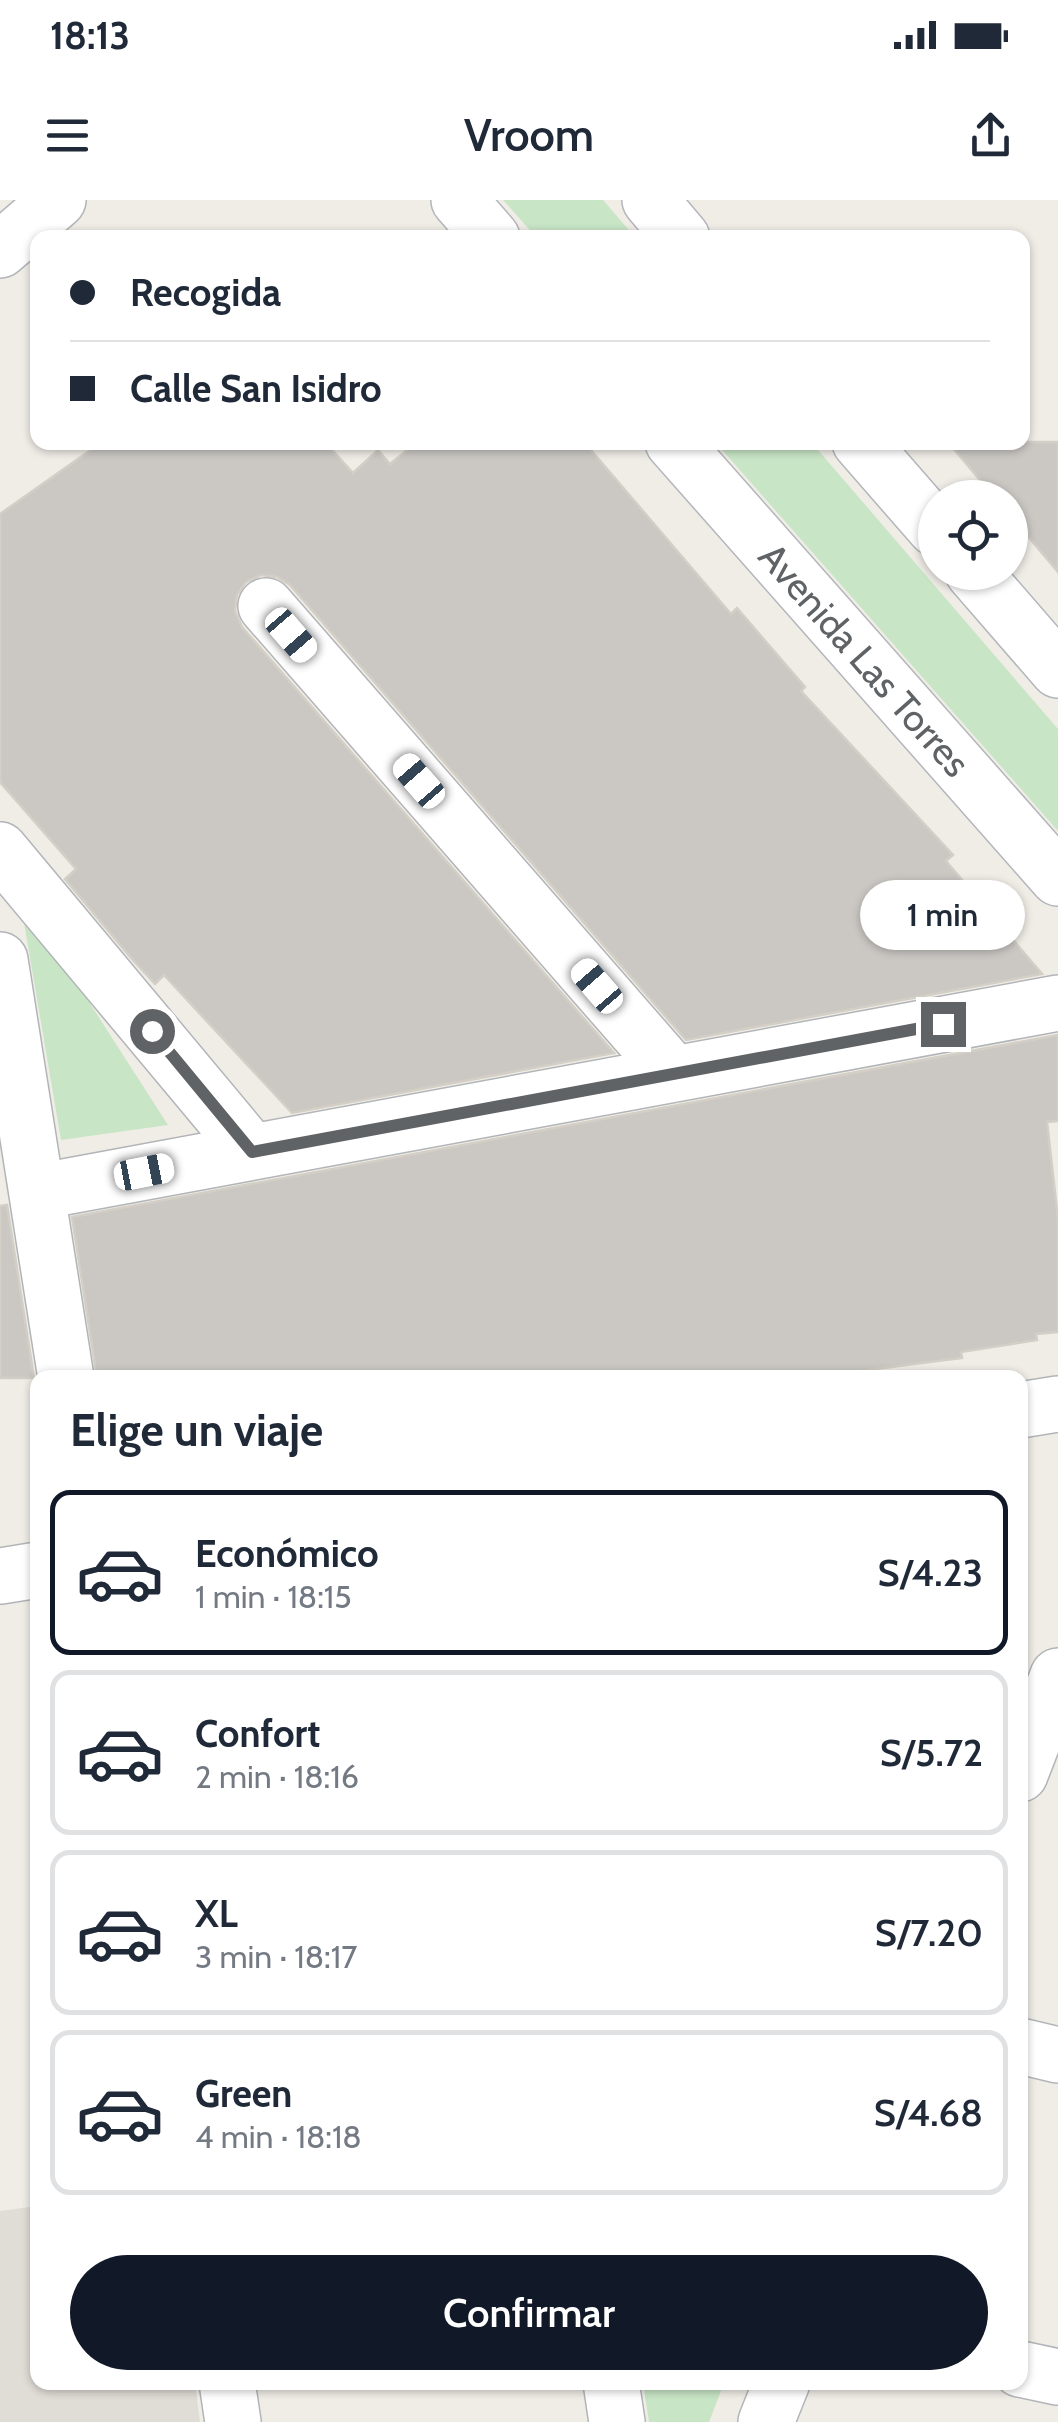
<!DOCTYPE html>
<html lang="es">
<meta charset="utf-8">
<style>
body{margin:0;font-family:Cabin,sans-serif;background:#f6f6f7;color:#1f2937;height:100vh;display:flex;flex-direction:column;font-size:38px;white-space:nowrap}
*{box-sizing:border-box;margin:0}
p{font-size:32px;color:#747a83}
.icon{flex:none;width:55px;height:55px;fill:none;stroke:currentColor;stroke-width:2;stroke-linecap:round;stroke-linejoin:round}
.map{position:relative;flex:1;overflow:hidden}
.drawer{position:absolute;left:30px;top:1170px;width:998px;height:1020px;display:flex;flex-direction:column;background:#fff;border-radius:20px;box-shadow:0 2px 8px #0004}
.drawer>*{flex:none}
.guide{position:absolute;left:30px;top:30px;width:1000px;height:220px;border-radius:20px;box-shadow:0 2px 8px #0004;display:grid;align-content:center;height:220px;padding:0 40px;background:#fff}
.fabs{position:absolute;left:918px;top:280px;display:grid;gap:20px}
.fabs a{display:grid;place-items:center;width:110px;height:110px;border-radius:50%;background:#fff;box-shadow:0 2px 8px #0004;font-size:50px}
.end{position:absolute;width:45px;height:45px;margin:-22px;border:12px solid #5f6366;background:#fff;box-shadow:0 0 0 5px #fff}
.from{border-radius:50%}
.bubble{position:absolute;height:70px;border-radius:35px;background:#fff;box-shadow:0 2px 8px #0004;font-size:32px;font-weight:600;line-height:70px;text-align:center}
.car{position:absolute;width:30px;height:60px;margin:-30px -15px;border-radius:12px;box-shadow:0 0 8px 2px #0007;background:linear-gradient(#fff 24%,#345 0 40%,#fff 0 76%,#345 0 86%,#fff 0)}
.guide b{display:flex;align-items:center;gap:35px;height:95px;font-size:38px}
.guide b+b{border-top:2px solid #e0e1e3}
.guide i{width:25px;height:25px;background:#1f2937}
ul{padding:0;list-style:none}
li{display:flex;align-items:center;gap:30px;height:165px;margin:0 20px 15px;padding:0 20px;border:5px solid #e0e1e3;border-radius:20px}
li div{flex:1}
li b{display:block;font-size:38px}
li em{font-style:normal;font-weight:600}
li.active{border-color:#111827}
li>.icon{width:90px;height:90px;stroke-width:1.5}
h2{padding:0 40px;font-size:45px;line-height:120px}
.cta{display:flex;gap:20px;margin-top:auto;padding:20px 40px}
.cta a{flex:1;height:115px;border-radius:60px;background:#111827;color:#fff;font-size:40px;font-weight:600;line-height:115px;text-align:center}
.status{display:flex;justify-content:space-between;align-items:center;height:70px;padding:0 50px;background:#fff;direction:ltr}
.status svg{height:28px;fill:currentColor}
header{display:flex;justify-content:space-between;align-items:center;height:130px;padding:0 40px;background:#fff;font-size:45px;font-weight:600}
.map>svg:first-child{display:block}
.education{fill:#e0dcd6}
.green{fill:#c8e5c6}
.building{fill:#cbc8c4;stroke:#d4cfc6;stroke-width:2.5}
.lines{fill:none;stroke-linecap:round;stroke-linejoin:round}
.street-casing{stroke:#b2b5b8;stroke-width:58}
.secondary-casing{stroke:#b3b7bb;stroke-width:58}
.street{stroke:#fff;stroke-width:55}
.secondary{stroke:#fff;stroke-width:55}
.route{stroke:#5f6366;stroke-width:12}
.labels{text-anchor:middle;dominant-baseline:central;stroke-width:8;stroke-linejoin:round;paint-order:stroke}
.street-label{font-size:38px;fill:#5f6366;stroke:#fff}
</style>
<div class="status"><b>18:13</b><svg viewBox="0 0 49 12"><path d="M0 12V9h3v3zM5 12V6h3v6zM10 12V3h3v9zM15 12V0h3v12zM26 1h20v11H26zM47 4h2v5h-2z"/></svg></div>
<header><svg class="icon" aria-label="menu" viewBox="0 0 24 24"><path d="M4 6h16M4 12h16M4 18h16"/></svg>Vroom<svg class="icon" aria-label="share" viewBox="0 0 24 24"><path d="M12 15V3M7 8l5-5 5 5M5 13v7h14v-7"/></svg></header>
<div class="map">
<svg width="1058" height="2222" viewBox="0 0 1058 2222">
<rect width="100%" height="100%" fill="#f0ede7"/>
<path class="education" d="M37,2006L38,2182L195,2183L200,2222H0V2011Z"/>
<path class="green" d="M503,0H603L635,37H536Z
M716,243H812L1058,529V631Z
M19,693L168,925L61,940Z
M643,2183V2182L724,2183L709,2222H649Z"/>
<path class="building" d="M102,242H325L353,273L378,250L390,264L417,242H584L731,414L737,408L805,487L801,491L953,655L946,661L1042,774L686,840L290,385L277,377L261,375L246,382L237,395L235,411L242,427L614,853L292,913L164,775L155,784L131,758L65,679L76,669L0,582V314Z
M948,242H1058V372L1010,315V298H995Z
M1058,835V921L1047,922L1058,1019V1132L1036,1134L1037,1140L961,1152L962,1158L805,1178H97L72,1017Z
M7,1005L34,1178H0V1006Z"/>
<g class="lines">
<g class="street-casing">
<path id="street" d="M0,50L58,0
M266,406L674,874
M0,650L252,952
M0,760L66,1178
M37,992L1058,803
M1020,1210L1058,1204
M0,1376L38,1370
M1020,1574L1058,1476
M1020,1846L1058,1855
M1020,2169L1058,2177
M227,2182L233,2222
M611,2182L617,2222
M766,2222L782,2182"/>
</g>
<g class="secondary-casing">
<g id="secondary">
<path d="M459,0L492,38"/>
<path d="M650,0L682,38"/>
<path id="s1" d="M673,242L1058,678"/>
<path d="M860,242L935,328"/>
<path d="M973,372L1058,470"/>
</g>
</g>
<use href="#street" class="street"/>
<use href="#secondary" class="secondary"/>
</g>
<g class="lines">
<path class="route" d="M152,831L252,952L943,824"/>
</g>
<g class="labels">
<g class="street-label">
<text stroke="none"><textPath href="#s1" startOffset="290">Avenida Las Torres</textPath></text>
</g>
</g>
</svg>
<div class="fabs">
<a><svg class="icon" aria-label="locate" viewBox="0 0 24 24"><circle cx="12" cy="12" r="6"/><path d="M12 2v4M12 18v4M2 12h4M18 12h4"/></svg></a>
</div>
<i class="end from" style="left:152px;top:831px"></i>
<i class="end" style="left:943px;top:824px"></i>
<div class="bubble" style="left:860px;top:680px;width:165px">1 min</div>
<i class="car" style="left:291px;top:435px;rotate:139deg"></i>
<i class="car" style="left:419px;top:581px;rotate:319deg"></i>
<i class="car" style="left:597px;top:786px;rotate:319deg"></i>
<i class="car" style="left:144px;top:972px;rotate:79deg"></i>
<div class="guide">
<b><i class="from"></i>Recogida</b>
<b><i></i>Calle San Isidro</b>
</div>
<section class="drawer">
<h2>Elige un viaje</h2>
<ul>
<li class="active"><svg class="icon" aria-label="car" viewBox="0 0 24 24"><path d="M5 17H2v-5l4-1 3-4h7l3 4 3 1v5h-3M9 17h6M6 11h13"/><circle cx="7" cy="17" r="2"/><circle cx="17" cy="17" r="2"/></svg><div><b>Económico</b><p>1 min · 18:15</p></div><em>S/4.23</em></li>
<li><svg class="icon" aria-label="car" viewBox="0 0 24 24"><path d="M5 17H2v-5l4-1 3-4h7l3 4 3 1v5h-3M9 17h6M6 11h13"/><circle cx="7" cy="17" r="2"/><circle cx="17" cy="17" r="2"/></svg><div><b>Confort</b><p>2 min · 18:16</p></div><em>S/5.72</em></li>
<li><svg class="icon" aria-label="car" viewBox="0 0 24 24"><path d="M5 17H2v-5l4-1 3-4h7l3 4 3 1v5h-3M9 17h6M6 11h13"/><circle cx="7" cy="17" r="2"/><circle cx="17" cy="17" r="2"/></svg><div><b>XL</b><p>3 min · 18:17</p></div><em>S/7.20</em></li>
<li><svg class="icon" aria-label="car" viewBox="0 0 24 24"><path d="M5 17H2v-5l4-1 3-4h7l3 4 3 1v5h-3M9 17h6M6 11h13"/><circle cx="7" cy="17" r="2"/><circle cx="17" cy="17" r="2"/></svg><div><b>Green</b><p>4 min · 18:18</p></div><em>S/4.68</em></li>
</ul>
<div class="cta"><a>Confirmar</a></div>
</section>
</div>
